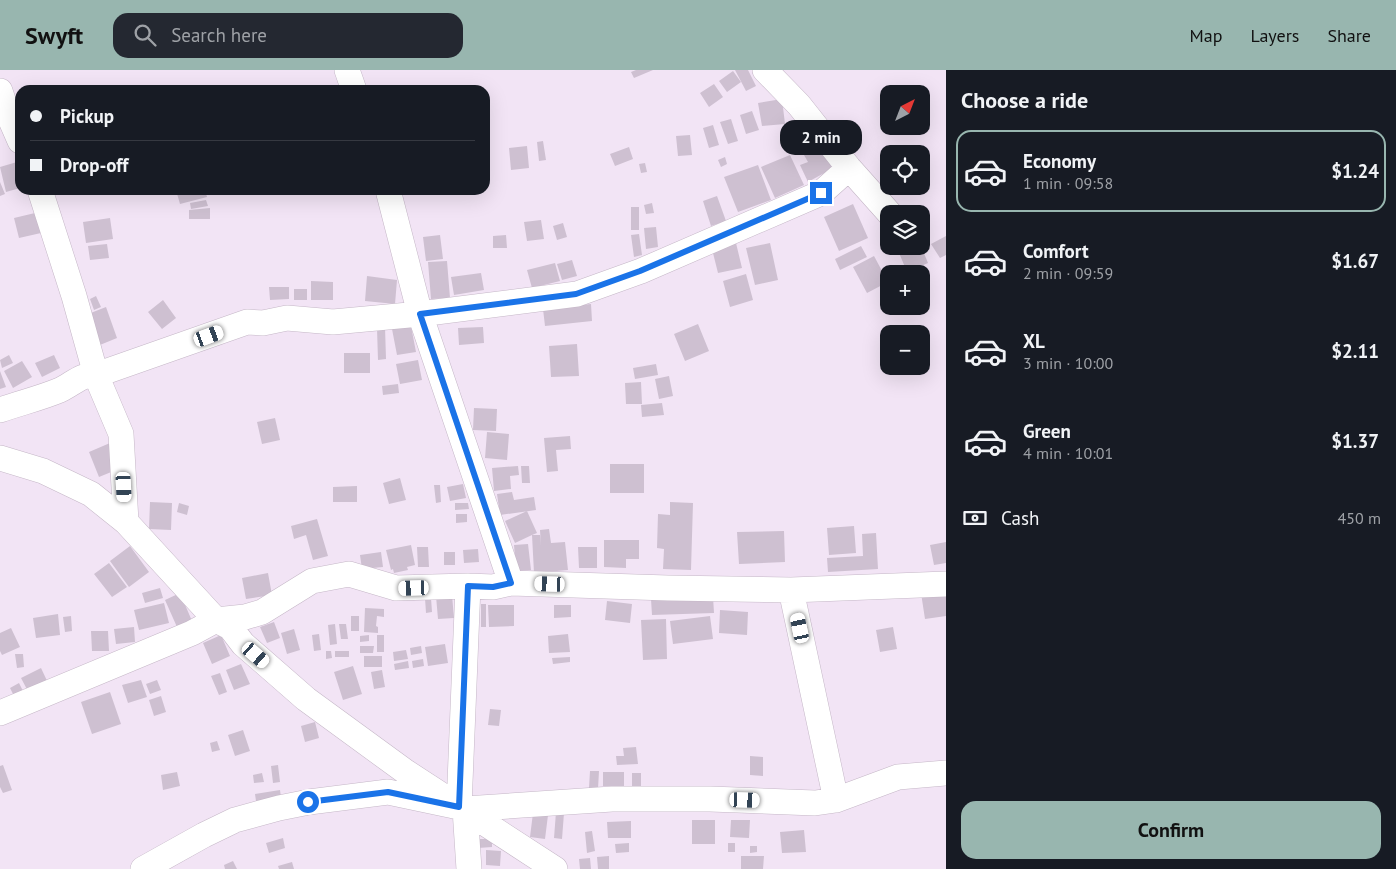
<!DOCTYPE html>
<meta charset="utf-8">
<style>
body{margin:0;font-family:"PT Sans",sans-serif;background:#242831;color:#f1f3f6;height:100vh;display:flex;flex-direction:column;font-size:19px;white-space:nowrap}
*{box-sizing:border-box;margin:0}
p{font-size:16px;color:#9ea1a6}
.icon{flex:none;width:28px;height:28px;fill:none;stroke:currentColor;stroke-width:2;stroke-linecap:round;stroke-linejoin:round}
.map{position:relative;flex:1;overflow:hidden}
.details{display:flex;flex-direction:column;background:#171b24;width:450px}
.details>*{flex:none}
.guide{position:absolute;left:15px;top:15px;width:475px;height:110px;border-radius:15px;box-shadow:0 5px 20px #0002;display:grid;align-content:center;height:110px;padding:0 15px;background:#171b24}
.needle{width:32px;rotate:42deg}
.tools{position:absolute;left:880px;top:15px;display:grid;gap:10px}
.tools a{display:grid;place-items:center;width:50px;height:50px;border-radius:10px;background:#171b24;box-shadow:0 5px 20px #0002;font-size:25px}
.end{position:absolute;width:22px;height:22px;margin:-11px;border:6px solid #1a73e8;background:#fff;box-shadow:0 0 0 2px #fff}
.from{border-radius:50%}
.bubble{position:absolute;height:35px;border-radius:15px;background:#171b24;box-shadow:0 5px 20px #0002;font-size:16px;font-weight:600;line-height:35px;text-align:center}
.car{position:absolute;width:15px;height:30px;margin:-15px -8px;border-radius:6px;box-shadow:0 0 4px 1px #0007;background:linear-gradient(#fff 24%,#345 0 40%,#fff 0 76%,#345 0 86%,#fff 0)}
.guide b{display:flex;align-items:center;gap:18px;height:48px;font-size:19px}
.guide b+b{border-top:1px solid #363941}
.guide i{width:12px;height:12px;background:#f1f3f6}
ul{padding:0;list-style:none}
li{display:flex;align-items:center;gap:15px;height:82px;margin:0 10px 8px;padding:0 5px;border:2px solid transparent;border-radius:15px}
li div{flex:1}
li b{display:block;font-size:19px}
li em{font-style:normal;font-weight:600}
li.on{border-color:#98b6af}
li>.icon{width:45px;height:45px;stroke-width:1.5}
h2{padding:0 15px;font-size:22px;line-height:60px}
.pay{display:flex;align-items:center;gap:12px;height:55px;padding:0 15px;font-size:19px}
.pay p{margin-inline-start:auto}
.cta{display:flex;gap:10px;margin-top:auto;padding:10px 15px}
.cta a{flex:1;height:58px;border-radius:15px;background:#98b6af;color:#111;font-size:20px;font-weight:600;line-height:58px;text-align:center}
header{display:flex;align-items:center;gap:30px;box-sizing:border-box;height:70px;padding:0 25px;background:#98b6af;color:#111}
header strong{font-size:24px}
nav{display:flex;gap:28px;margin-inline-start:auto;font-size:18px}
.search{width:350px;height:45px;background:#242831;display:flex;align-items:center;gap:12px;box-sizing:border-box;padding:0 18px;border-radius:15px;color:#9ea1a6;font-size:19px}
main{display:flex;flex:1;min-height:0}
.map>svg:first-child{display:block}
.building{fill:#cec0d1}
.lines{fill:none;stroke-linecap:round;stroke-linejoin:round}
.minor-casing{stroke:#c5b7c7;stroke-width:26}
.minor{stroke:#fff;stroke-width:25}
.route{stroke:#1a73e8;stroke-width:6}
</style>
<header>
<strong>Swyft</strong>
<div class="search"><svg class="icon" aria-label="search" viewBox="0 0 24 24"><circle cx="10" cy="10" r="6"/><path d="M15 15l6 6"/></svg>Search here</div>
<nav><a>Map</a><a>Layers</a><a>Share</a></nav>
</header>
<main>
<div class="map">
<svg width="946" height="799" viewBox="0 0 946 799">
<rect width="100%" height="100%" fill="#f2e4f5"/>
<path class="building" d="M636,0H653L634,8L631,2Z
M735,0H748L756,16L746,21Z
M733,1L741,12L727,22L719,11Z
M714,14L723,27L709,37L700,23Z
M782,29L785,54L762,56L758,33Z
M752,41L759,60L746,64L740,45Z
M731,49L738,71L728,74L720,52Z
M713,55L719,75L709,78L703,58Z
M690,65L692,85L678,86L676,66Z
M820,68L835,97L808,112L800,95L808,92L800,78Z
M543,71L546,90L539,91L537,72Z
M527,76L529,98L511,100L509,78Z
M629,77L633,89L615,96L610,84Z
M790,85L804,115L775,128L761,97Z
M725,87L727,94L721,97L718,90Z
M17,92L20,102V118L6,122L0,97Z
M645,93L647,102L641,103L639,94Z
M758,95L771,130L738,142L724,107Z
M0,112L5,124L0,126Z
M176,120H205L207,127L180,134Z
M717,126L726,151L711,156L703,131Z
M206,130L208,136L191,139L190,133Z
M652,133L654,143L646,144L644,135Z
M853,134L868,168L839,181L824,147Z
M631,137H639V160H631Z
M210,138V149H189V140Z
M35,143L41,163L19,168L14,148Z
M110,148L113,169L86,173L83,152Z
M541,150L544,169L527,171L524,152Z
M563,153L567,167L557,170L553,156Z
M656,157L658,177L646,179L644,158Z
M639,164L642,185L634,187L631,165Z
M440,165L443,189L426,191L423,167Z
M506,165L507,178H493V166Z
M946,166V185L940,188L931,174Z
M736,173L742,198L718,203L712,179Z
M770,173L778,210L755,215L746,178Z
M107,174L109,188L90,190L88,176Z
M861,176L867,187L840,200L835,189Z
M901,176H921L928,193L907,202L897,178Z
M874,186L888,212L867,223L853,197Z
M572,190L577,206L562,210L557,194Z
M447,191L450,228L431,229L428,192Z
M555,193L560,211L532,218L527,200Z
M481,203L484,220L454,225L451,207Z
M746,204L753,230L730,237L723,211Z
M367,206L397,210L395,234L365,231Z
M311,211L333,212V230H311Z
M269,217H289V229L270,230Z
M294,219H307V230H294Z
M96,226L101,237L94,240L90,229Z
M163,230L176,248L162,259L148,242Z
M591,234L592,251L545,256L543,239Z
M106,237L117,268L95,277L83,246Z
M698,254L709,281L685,291L674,264Z
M411,256L416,282L397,285L392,259Z
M385,257L386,289L378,290L377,258Z
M483,257L484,273L459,275L458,258Z
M577,274L579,306L551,307L549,276Z
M344,283H370V303H344Z
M9,285L13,293L2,298L0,290Z
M54,285L60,298L42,307L35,293Z
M418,290L422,310L400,314L396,294Z
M22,291L32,307L13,318L4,301Z
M656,294L658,305L635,309L633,298Z
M0,301L6,317L0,319Z
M669,306L673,326L659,329L655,309Z
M641,312L642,334H626L625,313Z
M398,314L399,323L383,325L382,316Z
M662,333L664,345L642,347L641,335Z
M474,338L497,339L496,361L473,360Z
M275,348L280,370L262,374L257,352Z
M487,362L509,364L507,390L485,388Z
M570,366L571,379L556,380L558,401L547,402L544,368Z
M110,373L121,398L99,407L89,382Z
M610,394H644V423H610Z
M518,396L519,405L510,406L511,419L494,421L492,398Z
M521,396H529L530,413H522Z
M400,408L406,430L389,434L383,413Z
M463,414L466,428L450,431L447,417Z
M434,415H440L441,432L436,433Z
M357,416V432H333V417Z
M512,422L514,430L534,427L536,440L500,445L497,424Z
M150,432L172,433L171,460L149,459Z
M670,432L693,433L691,500L663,499L664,479L657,478L658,444L670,445Z
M179,433L189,436L187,445L177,442Z
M455,433H468L469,439L455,440Z
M527,441L537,463L532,465H540L541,476L540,460L549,459L551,473L565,472L568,500L534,503L532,465L515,473L505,451Z
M456,444H467V452L456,453Z
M317,449L328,486L313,490L306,465L294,469L291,456Z
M854,456L856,483L829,485L827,458Z
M784,461L785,492L739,494L737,462Z
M876,463L878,499L828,502L827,488L863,486L862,464Z
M604,470H639V489H626V498L604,497Z
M946,472V493L934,495L930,475Z
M528,474L531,500L516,501L514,475Z
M411,475L415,495L407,497L408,500L394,503L393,499L391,500L386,480Z
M130,476L149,502L129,517L110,491Z
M417,477H428L429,497H418Z
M578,477H597V498H579Z
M478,479L479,492L464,493L463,480Z
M381,482L383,497L362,499L360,485Z
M444,482H455V495H444Z
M109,493L127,517L112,527L94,504Z
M268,503L272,525L246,529L242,508Z
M160,518L163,528L145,533L142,523Z
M946,520V546L925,549L921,523Z
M180,523L192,551L177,557L165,530Z
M452,525L454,548L438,549L436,526Z
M713,527L714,543L652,545L651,529Z
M425,528H431L432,542L426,543Z
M607,531L632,534L630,553L605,550Z
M164,533L169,553L139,560L134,540Z
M481,534H486V557H481Z
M488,535H514V556L489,557Z
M554,535H571V547L554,548Z
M365,538L384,539V547L377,546L376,556L378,557V563L364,562Z
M720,540L748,542L747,565L719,563Z
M58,544L60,565L36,568L33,548Z
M71,546L72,561L65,562L63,547Z
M351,546H359V561H351Z
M710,546L713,569L673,574L670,551Z
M666,549L667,589L643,590L641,550Z
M274,552L280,568L267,573L260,557Z
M335,554L337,574L330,575L328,555Z
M339,554H346L348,569H341Z
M134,557L135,572L116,574L114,559Z
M893,557L897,579L880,582L876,560Z
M11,558L20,577L2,585L0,581V563Z
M294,559L300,580L287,584L281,563Z
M91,561H108L109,581H92Z
M319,564L321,580L314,581L312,565Z
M568,564L570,582L549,583L548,566Z
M221,565L230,586L212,594L203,573Z
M369,565V571L360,572V566Z
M377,565H384V582H377Z
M445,574L448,593L428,596L425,577Z
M360,576H374L373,583H360Z
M421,576L422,583L411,585L410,578Z
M406,580L408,589L394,591L393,582Z
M326,581H331L332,588L326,589Z
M335,581H349V587H335Z
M15,584H23L24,597L17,598Z
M364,586H382V597H364Z
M570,587V592L553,594L552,588Z
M423,589L424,596L413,598L412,591Z
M408,591L409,598L395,600L394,594Z
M241,594L250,614L234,620L226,600Z
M353,596L362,624L343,630L334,602Z
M41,598L49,615L31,627L21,608Z
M382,600L385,617L374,619L371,602Z
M220,603L227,622L219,625L211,606Z
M141,610L147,627L128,633L122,615Z
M157,610L161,620L150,624L146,614Z
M19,613L27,629L18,634L10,618Z
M110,622L121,654L92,664L81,632Z
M161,626L166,642L154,646L149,630Z
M490,639L501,640L499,656L488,655Z
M315,652L319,668L305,672L301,656Z
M243,660L250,681L235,686L228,665Z
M217,671L220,680L212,682L210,673Z
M636,677L638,694L617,695L616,686H624L623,678Z
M750,686L763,687V706L750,705Z
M3,695L12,720L3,723L0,717V696Z
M278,695L280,712L273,713L271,696Z
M590,701H599L598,719L589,718Z
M177,702L180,716L163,720L161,705Z
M603,702H624V716H603Z
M262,703L264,712L254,713L253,705Z
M632,703H641V719H632Z
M280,720L282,735L257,738L255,724Z
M556,742L564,743L562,769L554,768Z
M533,743L548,745L545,769L530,767Z
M692,750H715V774H692Z
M731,750H750L749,768L730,767Z
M631,751V768H608L607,752Z
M804,760L806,782L782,783L780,762Z
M592,761L595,781L587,783L585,762Z
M283,768L285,778L269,783L266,773Z
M477,769H492V777L478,778Z
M629,773V782L616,783L615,774Z
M728,773H735V782H728Z
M750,776H757V782L750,783Z
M486,780L501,781L500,796L486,795Z
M609,786V799H598L597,787Z
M741,786H764L763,799H741Z
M590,788L591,799H580L579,789Z
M233,791L237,799H225L224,795Z
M292,792L294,799H279L278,796Z"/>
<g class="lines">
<g class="minor-casing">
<path id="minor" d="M347,0L354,20
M765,0L799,35L849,98L890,144
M0,21L6,39L20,71
M40,120L74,226L96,305L121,364L126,452
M388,120L420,244L511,513
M0,340C20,333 41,328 60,320C73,314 81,304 96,305L247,252L263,253L287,248L333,252L420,244L577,224L641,201L821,123L849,98
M0,388L43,401L91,424L126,452L216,550L230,557L243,574L306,629L406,702L555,799
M791,520L836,730
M0,643L192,563L216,550L245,547L262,542L312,511L349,504L396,518L468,516L493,517L511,513L668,518L791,520L946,514
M465,739L612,729H710L815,733L836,730L898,707L946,703
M465,739L469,799
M143,799L204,765L235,750L279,738L309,732L388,722L459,737L468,516"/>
</g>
<use href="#minor" class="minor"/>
</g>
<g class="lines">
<path class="route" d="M308,732L388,722L459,737L468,516L493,517L511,513L420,244L576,224L640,201L821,123"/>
</g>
</svg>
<div class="tools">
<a><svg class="needle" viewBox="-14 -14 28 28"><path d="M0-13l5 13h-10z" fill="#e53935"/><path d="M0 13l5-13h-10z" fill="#9ea1a6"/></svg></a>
<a><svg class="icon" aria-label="locate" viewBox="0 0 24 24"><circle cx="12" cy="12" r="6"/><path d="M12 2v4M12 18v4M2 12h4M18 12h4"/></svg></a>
<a><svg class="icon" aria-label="layers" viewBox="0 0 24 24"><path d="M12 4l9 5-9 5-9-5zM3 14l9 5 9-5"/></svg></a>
<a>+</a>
<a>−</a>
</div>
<i class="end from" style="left:308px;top:732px"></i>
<i class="end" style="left:821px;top:123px"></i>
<div class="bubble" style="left:780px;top:50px;width:82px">2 min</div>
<i class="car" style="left:209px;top:266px;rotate:70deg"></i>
<i class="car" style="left:124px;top:417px;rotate:177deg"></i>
<i class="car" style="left:550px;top:514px;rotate:272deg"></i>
<i class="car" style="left:414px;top:518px;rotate:268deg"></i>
<i class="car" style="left:800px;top:558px;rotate:348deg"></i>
<i class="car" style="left:256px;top:585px;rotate:131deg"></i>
<i class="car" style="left:745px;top:730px;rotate:92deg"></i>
<div class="guide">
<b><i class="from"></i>Pickup</b>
<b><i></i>Drop-off</b>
</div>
</div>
<section class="details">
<h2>Choose a ride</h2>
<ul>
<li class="on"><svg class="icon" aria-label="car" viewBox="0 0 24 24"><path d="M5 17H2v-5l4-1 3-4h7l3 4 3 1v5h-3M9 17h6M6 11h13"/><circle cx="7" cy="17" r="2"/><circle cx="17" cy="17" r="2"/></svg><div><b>Economy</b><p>1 min · 09:58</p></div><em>$1.24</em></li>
<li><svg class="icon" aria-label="car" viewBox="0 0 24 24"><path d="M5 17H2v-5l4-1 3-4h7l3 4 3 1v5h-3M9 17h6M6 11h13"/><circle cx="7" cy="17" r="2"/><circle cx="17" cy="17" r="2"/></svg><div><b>Comfort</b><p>2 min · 09:59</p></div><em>$1.67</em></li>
<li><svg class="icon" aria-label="car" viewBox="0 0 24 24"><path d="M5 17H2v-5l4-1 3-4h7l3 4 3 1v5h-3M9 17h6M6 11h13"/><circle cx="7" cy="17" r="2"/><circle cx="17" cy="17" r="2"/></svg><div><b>XL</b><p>3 min · 10:00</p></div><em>$2.11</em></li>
<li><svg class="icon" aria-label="car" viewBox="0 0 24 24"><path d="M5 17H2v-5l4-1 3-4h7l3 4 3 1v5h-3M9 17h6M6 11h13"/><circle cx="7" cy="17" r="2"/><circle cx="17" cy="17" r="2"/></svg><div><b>Green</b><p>4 min · 10:01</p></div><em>$1.37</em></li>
</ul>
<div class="pay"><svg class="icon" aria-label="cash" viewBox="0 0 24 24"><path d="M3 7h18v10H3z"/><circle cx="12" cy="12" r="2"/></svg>Cash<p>450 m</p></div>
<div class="cta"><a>Confirm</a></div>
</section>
</main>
